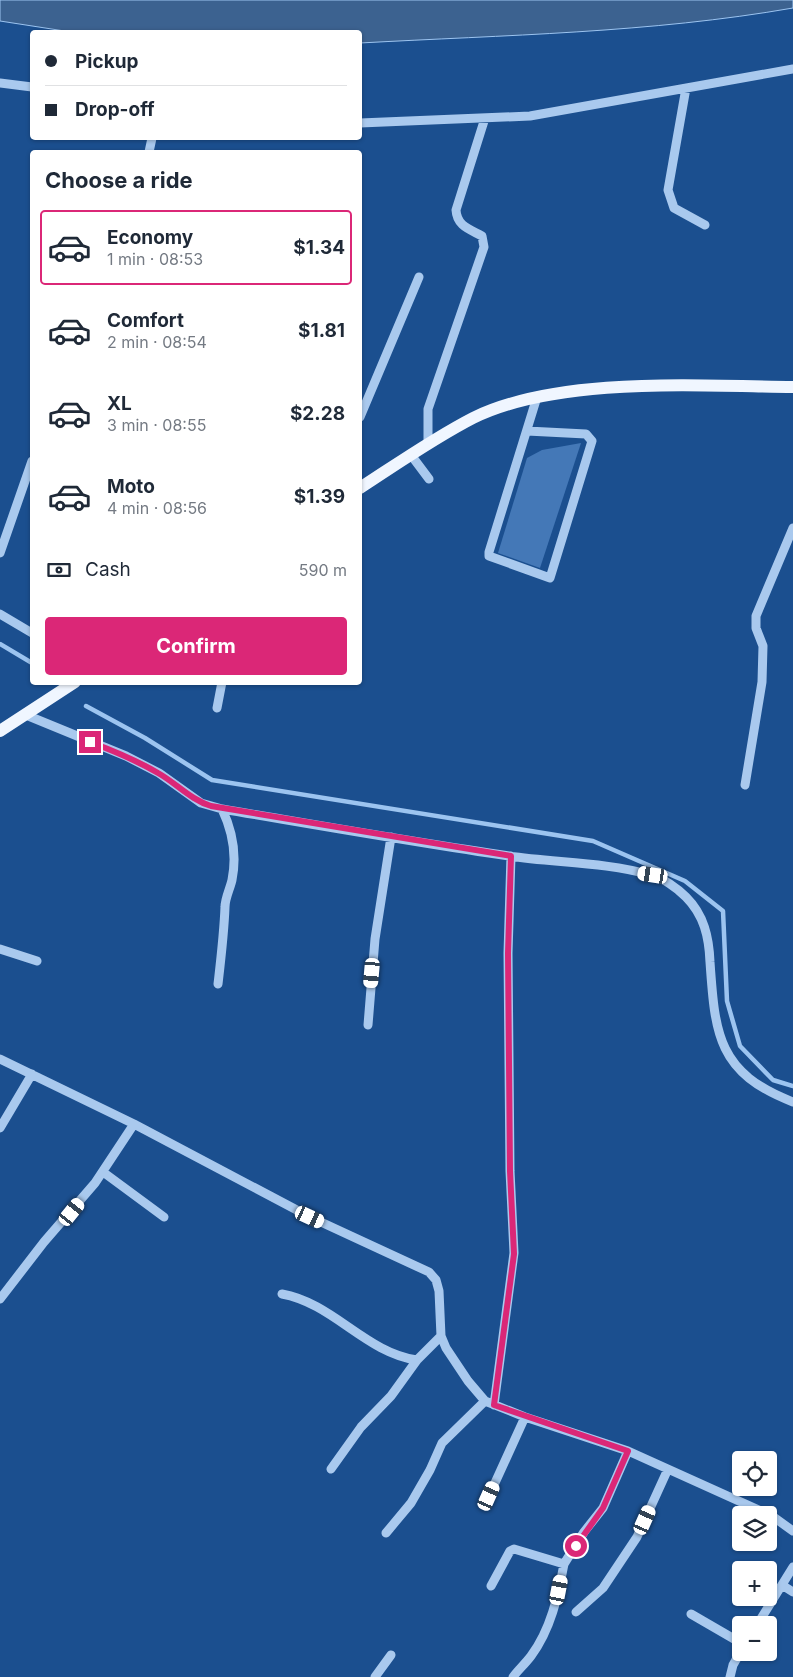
<!DOCTYPE html>
<meta charset="utf-8">
<style>
body{margin:0;font-family:Inter,sans-serif;background:#f6f6f7;color:#1f2937;height:100vh;display:flex;flex-direction:column;font-size:19px;white-space:nowrap}
*{box-sizing:border-box;margin:0}
p{font-size:16px;color:#747a83}
.icon{flex:none;width:28px;height:28px;fill:none;stroke:currentColor;stroke-width:2;stroke-linecap:round;stroke-linejoin:round}
.map{position:relative;flex:1;overflow:hidden}
.panel{position:absolute;left:30px;top:150px;width:332px;height:535px;display:flex;flex-direction:column;background:#fff;border-radius:5px;box-shadow:0 1px 4px #0004}
.panel>*{flex:none}
.guide{position:absolute;left:30px;top:30px;width:332px;height:110px;border-radius:5px;box-shadow:0 1px 4px #0004;display:grid;align-content:center;height:110px;padding:0 15px;background:#fff}
.buttons{position:absolute;left:732px;top:1451px;display:grid;gap:10px}
.buttons a{display:grid;place-items:center;width:45px;height:45px;border-radius:5px;background:#fff;box-shadow:0 1px 4px #0004;font-size:25px}
.end{position:absolute;width:22px;height:22px;margin:-11px;border:6px solid #db2777;background:#fff;box-shadow:0 0 0 2px #fff}
.from{border-radius:50%}
.car{position:absolute;width:15px;height:30px;margin:-15px -8px;border-radius:6px;box-shadow:0 0 4px 1px #0007;background:linear-gradient(#fff 24%,#345 0 40%,#fff 0 76%,#345 0 86%,#fff 0)}
.guide b{display:flex;align-items:center;gap:18px;height:48px;font-size:19px}
.guide b+b{border-top:1px solid #e0e1e3}
.guide i{width:12px;height:12px;background:#1f2937}
ul{padding:0;list-style:none}
li{display:flex;align-items:center;gap:15px;height:75px;margin:0 10px 8px;padding:0 5px;border:2px solid transparent;border-radius:5px}
li div{flex:1}
li b{display:block;font-size:19px}
li em{font-style:normal;font-weight:700}
li.on{border-color:#db2777}
li>.icon{width:45px;height:45px;stroke-width:1.5}
h2{padding:0 15px;font-size:22px;line-height:60px}
.pay{display:flex;align-items:center;gap:12px;height:55px;padding:0 15px;font-size:19px}
.pay p{margin-inline-start:auto}
.button{display:flex;gap:10px;margin-top:auto;padding:10px 15px}
.button a{flex:1;height:58px;border-radius:5px;background:#db2777;color:#fff;font-size:20px;font-weight:700;line-height:58px;text-align:center}
.map>svg:first-child{display:block}
.water{fill:#3c6290;stroke:#9cc4f0}
.lines{fill:none;stroke-linecap:round;stroke-linejoin:round}
.stream{stroke:#9cc4f0;stroke-width:4.5}
.building{fill:#4478b7}
.minor{stroke:#a9c9ee;stroke-width:9}
.major{stroke:#f0f6ff;stroke-width:12}
.route{stroke:#db2777;stroke-width:6}
</style>
<div class="map">
<svg width="793" height="1677" viewBox="0 0 793 1677">
<rect width="100%" height="100%" fill="#1b4f8f"/>
<path class="water" d="M0,0H793V8C650,33 504,35 360,43V32H71L0,21Z"/>
<g class="lines">
<path class="stream" d="M0,644L32,663
M86,706L145,738L212,780L593,841L685,881L723,911L727,1001L740,1046L773,1080L793,1086"/>
</g>
<path class="building" d="M581,443L540,568L498,553L527,458L542,450Z"/>
<g class="lines">
<path class="minor" d="M0,83L32,87
M686,88L668,190L674,208L705,225
M360,123L530,116L793,69
M149,152L152,138
M360,417L419,277
M527,431L586,434L592,441L550,578L489,556V552L537,397
M428,444V409L484,247L482,236C469,229 457,226 456,210L485,118
M411,455L429,479
M0,553L32,461
M0,614L32,633
M217,708L222,682
M26,715L126,756L159,773L201,803L222,809C317,825 413,842 509,856C556,863 605,862 651,875C663,878 677,888 686,897C704,915 709,937 710,962C715,1035 718,1073 793,1102
M745,785L762,682L763,646L756,628V616L793,528
M0,949L37,961
M218,984C221,958 224,933 225,907C225,898 230,889 232,880C237,855 233,832 222,809
M368,1025L375,939L391,837
M0,1059L134,1124L310,1217L429,1272L436,1280L439,1291L441,1336L446,1348L468,1381L485,1401L525,1417L628,1451L772,1516L793,1531
M0,1128L32,1074
M103,1172L164,1217
M282,1294C333,1303 366,1353 417,1360L441,1336
M0,1299L44,1242L95,1183L134,1124
M494,1405L514,1253L510,1171L508,953L511,856
M331,1469L361,1427L391,1396L417,1360
M489,1496L525,1417
M386,1533L411,1503L430,1470L442,1443L485,1401
M782,1585L793,1592
M491,1586L510,1551L514,1549L564,1564L584,1532L603,1508L628,1451
M576,1612L603,1588L637,1537L668,1469
M691,1614L741,1643
M757,1625L793,1567
M375,1677L391,1655
M513,1677C518,1670 525,1664 531,1656C551,1629 558,1596 564,1564
M730,1677L733,1665L741,1651"/>
<path class="major" d="M360,488C397,464 434,438 473,418C558,376 700,386 793,387
M0,731L75,682"/>
</g>
<g class="lines">
<path class="route" d="M90,742C114,751 136,760 158,773C176,783 191,800 211,806L511,856L508,953L510,1171L514,1254L494,1405L628,1451L603,1508L576,1546"/>
</g>
</svg>
<div class="buttons">
<a><svg class="icon" aria-label="locate" viewBox="0 0 24 24"><circle cx="12" cy="12" r="6"/><path d="M12 2v4M12 18v4M2 12h4M18 12h4"/></svg></a>
<a><svg class="icon" aria-label="layers" viewBox="0 0 24 24"><path d="M12 4l9 5-9 5-9-5zM3 14l9 5 9-5"/></svg></a>
<a>+</a>
<a>−</a>
</div>
<i class="end from" style="left:576px;top:1546px"></i>
<i class="end" style="left:90px;top:742px"></i>
<i class="car" style="left:653px;top:875px;rotate:279deg"></i>
<i class="car" style="left:372px;top:973px;rotate:185deg"></i>
<i class="car" style="left:72px;top:1212px;rotate:39deg"></i>
<i class="car" style="left:310px;top:1217px;rotate:115deg"></i>
<i class="car" style="left:489px;top:1496px;rotate:24deg"></i>
<i class="car" style="left:645px;top:1520px;rotate:24deg"></i>
<i class="car" style="left:559px;top:1590px;rotate:11deg"></i>
<div class="guide">
<b><i class="from"></i>Pickup</b>
<b><i></i>Drop-off</b>
</div>
<section class="panel">
<h2>Choose a ride</h2>
<ul>
<li class="on"><svg class="icon" aria-label="car" viewBox="0 0 24 24"><path d="M5 17H2v-5l4-1 3-4h7l3 4 3 1v5h-3M9 17h6M6 11h13"/><circle cx="7" cy="17" r="2"/><circle cx="17" cy="17" r="2"/></svg><div><b>Economy</b><p>1 min · 08:53</p></div><em>$1.34</em></li>
<li><svg class="icon" aria-label="car" viewBox="0 0 24 24"><path d="M5 17H2v-5l4-1 3-4h7l3 4 3 1v5h-3M9 17h6M6 11h13"/><circle cx="7" cy="17" r="2"/><circle cx="17" cy="17" r="2"/></svg><div><b>Comfort</b><p>2 min · 08:54</p></div><em>$1.81</em></li>
<li><svg class="icon" aria-label="car" viewBox="0 0 24 24"><path d="M5 17H2v-5l4-1 3-4h7l3 4 3 1v5h-3M9 17h6M6 11h13"/><circle cx="7" cy="17" r="2"/><circle cx="17" cy="17" r="2"/></svg><div><b>XL</b><p>3 min · 08:55</p></div><em>$2.28</em></li>
<li><svg class="icon" aria-label="car" viewBox="0 0 24 24"><path d="M5 17H2v-5l4-1 3-4h7l3 4 3 1v5h-3M9 17h6M6 11h13"/><circle cx="7" cy="17" r="2"/><circle cx="17" cy="17" r="2"/></svg><div><b>Moto</b><p>4 min · 08:56</p></div><em>$1.39</em></li>
</ul>
<div class="pay"><svg class="icon" aria-label="cash" viewBox="0 0 24 24"><path d="M3 7h18v10H3z"/><circle cx="12" cy="12" r="2"/></svg>Cash<p>590 m</p></div>
<div class="button"><a>Confirm</a></div>
</section>
</div>
